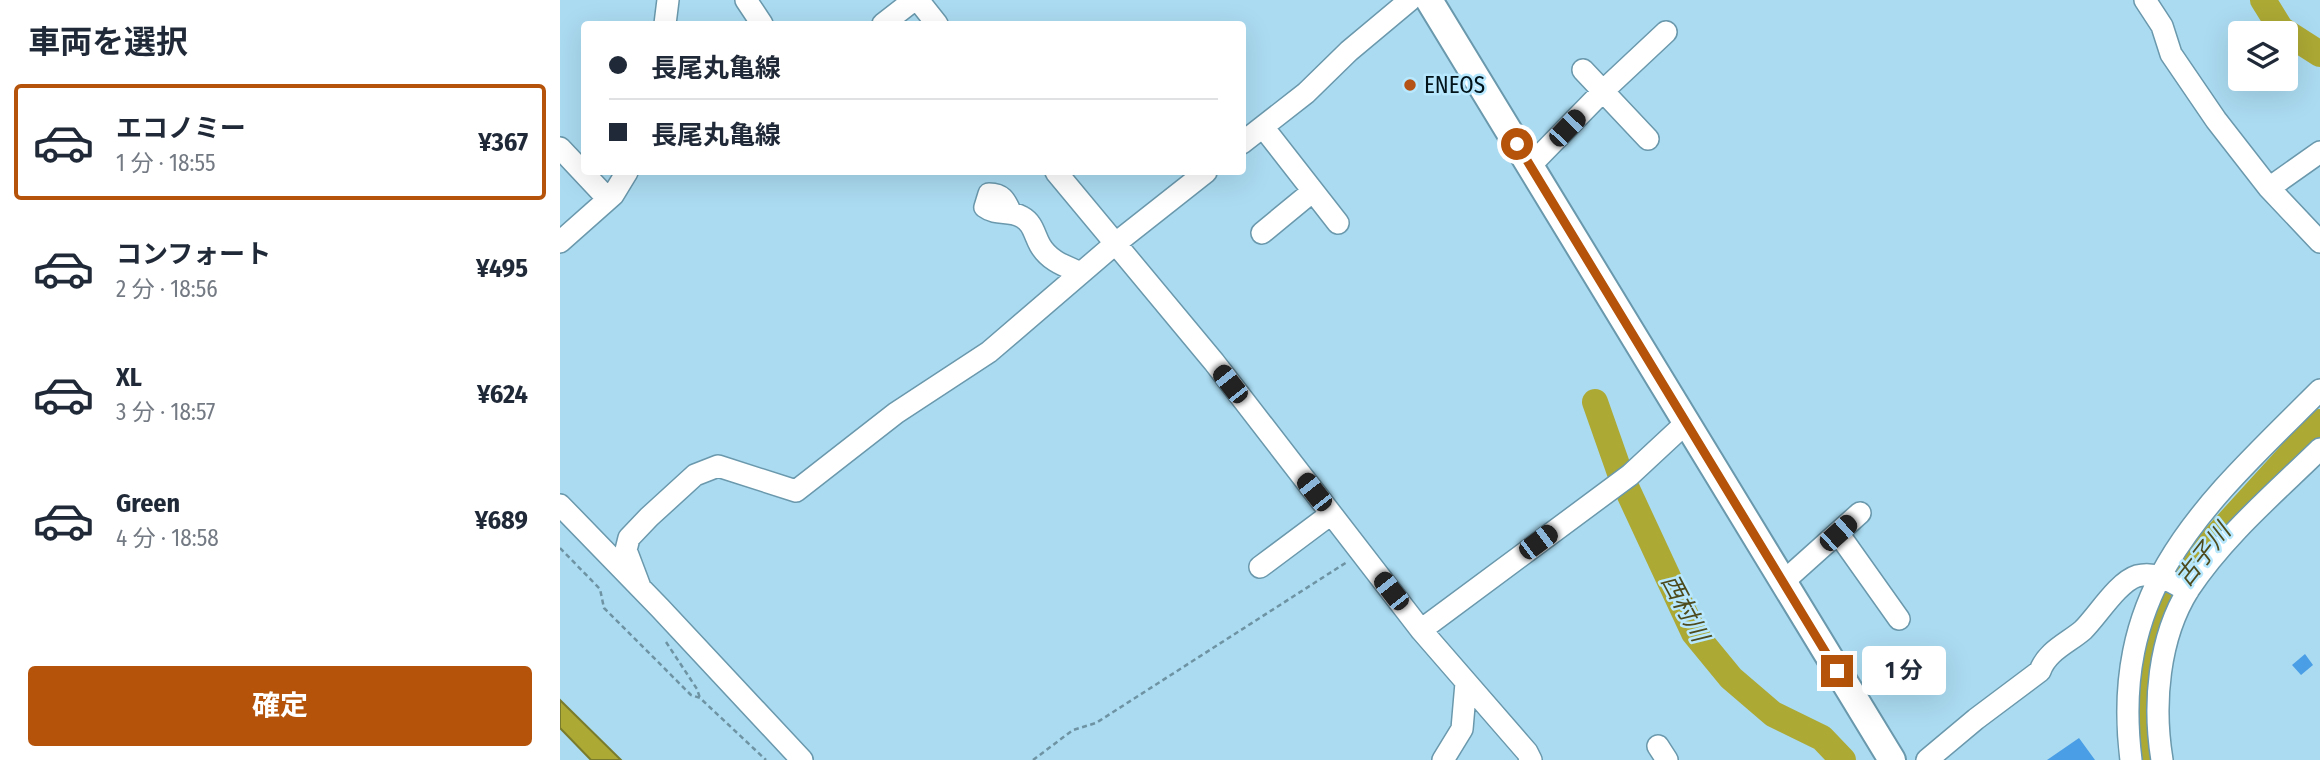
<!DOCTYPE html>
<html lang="ja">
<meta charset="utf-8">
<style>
body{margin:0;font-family:"Fira Sans Condensed","Noto Sans JP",sans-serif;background:#f2f2f3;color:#1f2937;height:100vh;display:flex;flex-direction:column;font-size:26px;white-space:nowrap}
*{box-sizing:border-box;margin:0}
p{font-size:23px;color:#747a83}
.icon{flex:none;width:38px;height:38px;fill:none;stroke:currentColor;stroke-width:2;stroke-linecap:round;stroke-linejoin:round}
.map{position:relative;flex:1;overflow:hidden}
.panel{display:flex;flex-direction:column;background:#fff;width:560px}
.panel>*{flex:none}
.banner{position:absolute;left:21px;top:21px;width:665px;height:154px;border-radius:7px;box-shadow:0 7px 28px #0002;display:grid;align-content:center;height:154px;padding:0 28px;background:#fff}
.fabs{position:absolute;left:1668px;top:21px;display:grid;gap:14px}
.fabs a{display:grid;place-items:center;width:70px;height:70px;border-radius:7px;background:#fff;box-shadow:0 7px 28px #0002;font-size:35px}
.end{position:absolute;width:32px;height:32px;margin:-16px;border:9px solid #b45309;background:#fff;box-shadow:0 0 0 4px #fff}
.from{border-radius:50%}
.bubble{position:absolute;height:49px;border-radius:7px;background:#fff;box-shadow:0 7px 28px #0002;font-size:23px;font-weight:700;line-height:49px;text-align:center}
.car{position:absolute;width:21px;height:42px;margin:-21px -10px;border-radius:9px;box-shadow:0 0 5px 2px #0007;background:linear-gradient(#222 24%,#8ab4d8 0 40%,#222 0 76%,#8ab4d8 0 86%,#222 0)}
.banner b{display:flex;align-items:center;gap:24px;height:66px;font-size:26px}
.banner b+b{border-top:2px solid #e0e1e3}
.banner i{width:18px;height:18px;background:#1f2937}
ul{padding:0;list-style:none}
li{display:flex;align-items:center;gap:21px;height:116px;margin:0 14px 10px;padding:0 14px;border:4px solid transparent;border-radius:7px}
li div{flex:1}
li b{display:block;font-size:26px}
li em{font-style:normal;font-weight:700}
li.selected{border-color:#b45309}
li>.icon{width:63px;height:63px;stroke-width:1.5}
h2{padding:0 28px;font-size:32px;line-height:84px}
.primary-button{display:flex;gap:14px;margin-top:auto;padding:14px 28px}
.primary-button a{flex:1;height:80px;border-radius:7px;background:#b45309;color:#fff;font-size:28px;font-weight:700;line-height:80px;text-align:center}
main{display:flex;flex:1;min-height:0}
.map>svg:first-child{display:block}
.water{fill:#ada935;stroke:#7a7c2d;stroke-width:2}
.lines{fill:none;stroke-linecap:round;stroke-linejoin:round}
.river{stroke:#ada935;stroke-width:26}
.building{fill:#4a9ee5}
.minor-casing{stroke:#6a98ac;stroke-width:24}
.major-casing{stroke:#6a98ac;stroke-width:30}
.path{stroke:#6e93a3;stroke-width:2.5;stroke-dasharray:5 3.5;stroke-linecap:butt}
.minor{stroke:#fff;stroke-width:21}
.major{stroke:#fff;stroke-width:26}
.route{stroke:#b45309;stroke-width:9}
.poi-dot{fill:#b45315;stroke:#b8e8fe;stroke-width:2.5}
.labels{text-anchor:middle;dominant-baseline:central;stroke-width:5;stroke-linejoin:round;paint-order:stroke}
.poi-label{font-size:23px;fill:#02131a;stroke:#b8e8fe;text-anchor:start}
.water-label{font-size:24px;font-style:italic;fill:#4d4b1d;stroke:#b8e8fe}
</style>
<main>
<section class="panel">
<h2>車両を選択</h2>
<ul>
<li class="selected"><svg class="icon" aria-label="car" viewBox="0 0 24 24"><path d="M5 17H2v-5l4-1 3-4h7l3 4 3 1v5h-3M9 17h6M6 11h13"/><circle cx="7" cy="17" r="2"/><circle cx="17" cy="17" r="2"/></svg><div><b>エコノミー</b><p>1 分 · 18:55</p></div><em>¥367</em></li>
<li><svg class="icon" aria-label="car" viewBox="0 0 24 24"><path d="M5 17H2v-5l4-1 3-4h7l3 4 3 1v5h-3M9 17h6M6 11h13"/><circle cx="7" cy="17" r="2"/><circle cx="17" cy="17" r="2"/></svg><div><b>コンフォート</b><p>2 分 · 18:56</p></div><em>¥495</em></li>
<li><svg class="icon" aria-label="car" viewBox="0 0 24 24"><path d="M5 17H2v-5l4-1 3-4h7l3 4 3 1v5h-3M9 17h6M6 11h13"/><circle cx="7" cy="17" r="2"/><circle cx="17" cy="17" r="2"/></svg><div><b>XL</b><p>3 分 · 18:57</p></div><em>¥624</em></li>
<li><svg class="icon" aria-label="car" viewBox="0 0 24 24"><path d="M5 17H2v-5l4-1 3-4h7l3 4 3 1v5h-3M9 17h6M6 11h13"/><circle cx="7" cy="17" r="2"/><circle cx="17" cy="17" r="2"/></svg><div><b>Green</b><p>4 分 · 18:58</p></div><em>¥689</em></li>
</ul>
<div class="primary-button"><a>確定</a></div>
</section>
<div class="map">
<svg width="1760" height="760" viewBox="0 0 1760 760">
<rect width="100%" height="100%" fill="#abdbf1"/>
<path class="water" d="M0,700L61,760H31L0,728Z"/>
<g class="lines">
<path class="river" d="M1703,0L1721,29L1760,54
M1035,402L1061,476L1134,633L1171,678L1213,714L1262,738L1283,760
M1588,760L1586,747L1585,690L1595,628L1626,569L1760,422"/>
</g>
<path class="building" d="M1745,654L1753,665L1741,675L1732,665Z
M1519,738L1535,760H1487Z"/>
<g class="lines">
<g class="minor-casing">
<path id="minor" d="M186,0L202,24
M358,0L377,24
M1585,0L1602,26L1611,54L1656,120L1709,188L1760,242
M105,24L108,0
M323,24L354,0
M1023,70L1088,139
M703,127L778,223
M682,143L746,93L789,51L850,0
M0,148L48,199
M970,166L1043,91L1106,32
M496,172L654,362L861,630L967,752L971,760
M1709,188L1760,152
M450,211C445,200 442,194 429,194L425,207C437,216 449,209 462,217C473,223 474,234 480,245C489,261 505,266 521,273
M702,233L753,191
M0,242L53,195L67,172
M0,505L100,608L242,760
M1278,533L1339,619
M700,567L771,514
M1223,582L1300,513
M80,587L66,550L69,538L89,517L135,475L158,466L236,491L336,413L429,352L556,243L646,172
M861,630L1070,475L1126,423
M1098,746L1107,760
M883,760L902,729L906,683
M1367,760L1416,719L1480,671C1487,651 1508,643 1523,630C1538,615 1558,582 1577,576C1597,571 1611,582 1628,591
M1571,760C1549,584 1647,503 1760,390
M1602,760C1593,705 1598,638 1629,589C1664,536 1715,493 1760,449"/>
</g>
<g class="major-casing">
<path id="major" d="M869,0L1332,760"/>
</g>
<path class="path" d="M0,548L40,589L44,608L131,695L140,698L206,760
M106,642L137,689L140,698
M473,760L513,730L536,723L787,562"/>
<use href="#minor" class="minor"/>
<use href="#major" class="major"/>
</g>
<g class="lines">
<path class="route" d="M957,144L1277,671"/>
</g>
<circle class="poi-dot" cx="850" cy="85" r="7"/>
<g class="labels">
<g class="poi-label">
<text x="864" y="85">ENEOS</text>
</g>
<g class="water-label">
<text transform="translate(1643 555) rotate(-52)">古子川</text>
<text transform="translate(1125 608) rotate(62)">西村川</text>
</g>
</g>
</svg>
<div class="fabs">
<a><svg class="icon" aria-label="layers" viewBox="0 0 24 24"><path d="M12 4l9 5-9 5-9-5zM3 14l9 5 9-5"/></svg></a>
</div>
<i class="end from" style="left:957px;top:144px"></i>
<i class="end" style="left:1277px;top:671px"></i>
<div class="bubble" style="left:1302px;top:646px;width:84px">1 分</div>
<i class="car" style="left:1007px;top:128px;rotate:44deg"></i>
<i class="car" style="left:670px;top:384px;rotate:322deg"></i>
<i class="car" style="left:754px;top:492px;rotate:322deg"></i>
<i class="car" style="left:1278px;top:533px;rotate:48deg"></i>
<i class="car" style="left:978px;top:542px;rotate:53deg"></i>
<i class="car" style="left:831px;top:591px;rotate:322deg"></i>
<div class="banner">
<b><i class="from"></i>長尾丸亀線</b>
<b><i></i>長尾丸亀線</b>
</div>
</div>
</main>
